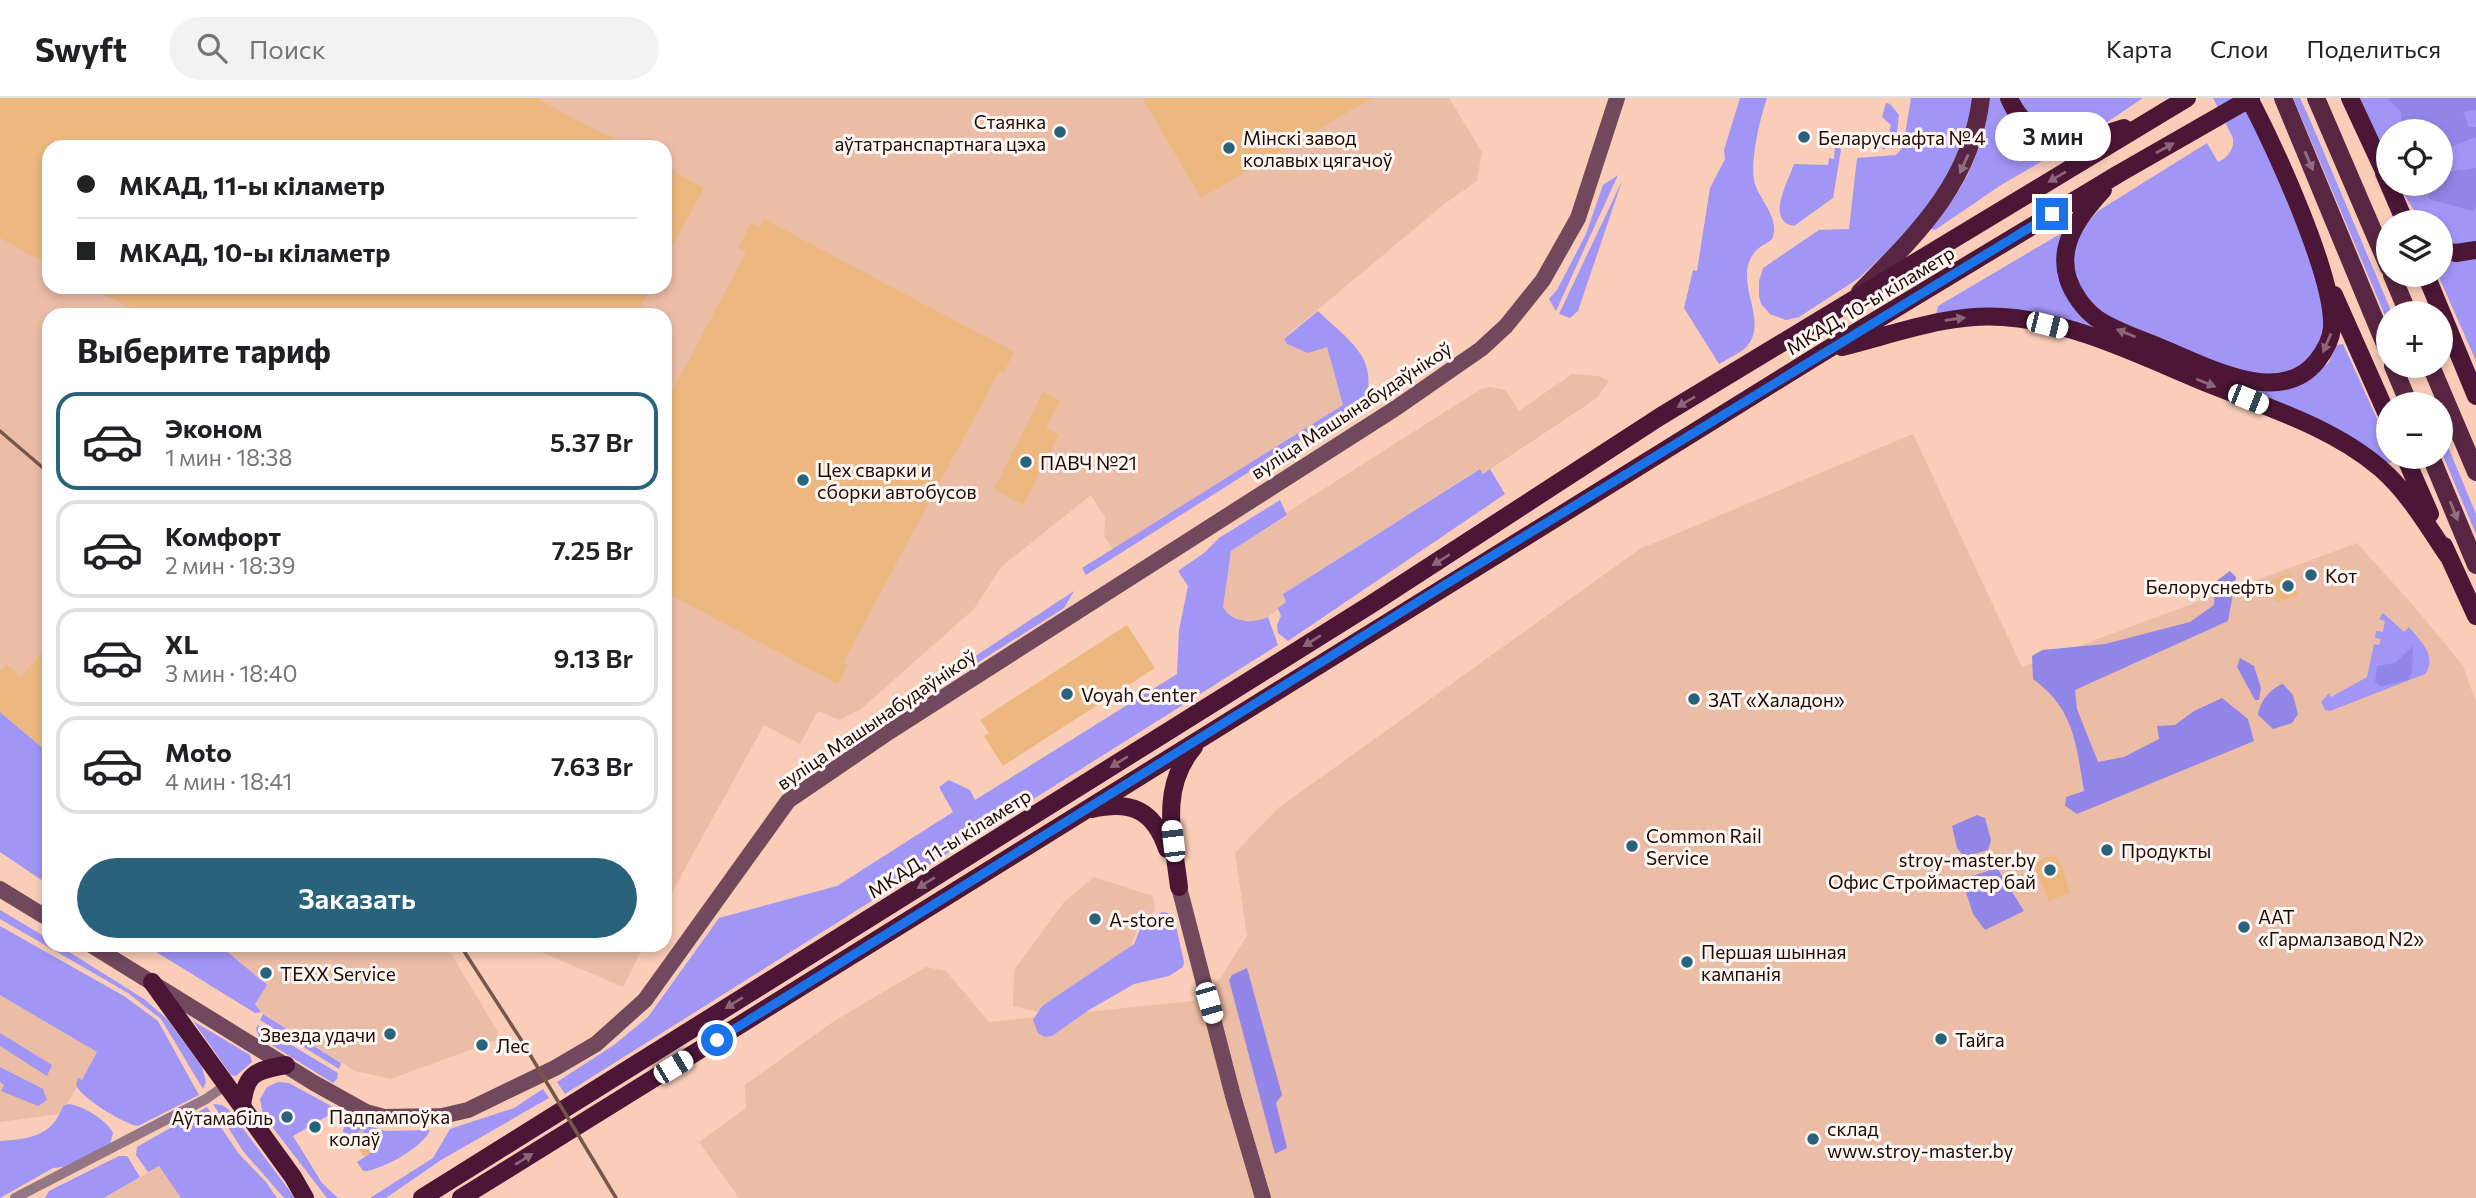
<!DOCTYPE html>
<html lang="ru">
<meta charset="utf-8">
<style>
body{margin:0;font-family:Commissioner,sans-serif;background:#f2f2f2;color:#202124;height:100vh;display:flex;flex-direction:column;font-size:26px;white-space:nowrap}
*{box-sizing:border-box;margin:0}
p{font-size:23px;color:#757577}
.icon{flex:none;width:38px;height:38px;fill:none;stroke:currentColor;stroke-width:2;stroke-linecap:round;stroke-linejoin:round}
.map{position:relative;flex:1;overflow:hidden}
.drawer{position:absolute;left:42px;top:210px;width:630px;height:644px;display:flex;flex-direction:column;background:#fff;border-radius:21px;box-shadow:0 4px 10px #0003}
.drawer>*{flex:none}
.banner{position:absolute;left:42px;top:42px;width:630px;height:154px;border-radius:21px;box-shadow:0 4px 10px #0003;display:grid;align-content:center;height:154px;padding:0 35px;background:#fff}
.controls{position:absolute;left:2376px;top:21px;display:grid;gap:14px}
.controls a{display:grid;place-items:center;width:77px;height:77px;border-radius:50%;background:#fff;box-shadow:0 4px 10px #0003;font-size:35px}
.end{position:absolute;width:32px;height:32px;margin:-16px;border:9px solid #1a73e8;background:#fff;box-shadow:0 0 0 4px #fff}
.from{border-radius:50%}
.bubble{position:absolute;height:49px;border-radius:24px;background:#fff;box-shadow:0 4px 10px #0003;font-size:23px;font-weight:600;line-height:49px;text-align:center}
.car{position:absolute;width:21px;height:42px;margin:-21px -10px;border-radius:9px;box-shadow:0 0 5px 2px #0007;background:linear-gradient(#fff 24%,#345 0 40%,#fff 0 76%,#345 0 86%,#fff 0)}
.banner b{display:flex;align-items:center;gap:24px;height:66px;font-size:26px}
.banner b+b{border-top:2px solid #e0e0e0}
.banner i{width:18px;height:18px;background:#202124}
ul{padding:0;list-style:none}
li{display:flex;align-items:center;gap:21px;height:98px;margin:0 14px 10px;padding:0 21px;border:4px solid #e0e0e0;border-radius:21px}
li div{flex:1}
li b{display:block;font-size:26px}
li em{font-style:normal;font-weight:600}
li.active{border-color:#28637b}
li>.icon{width:63px;height:63px;stroke-width:1.5}
h2{padding:0 35px;font-size:32px;line-height:84px}
.cta{display:flex;gap:14px;margin-top:auto;padding:14px 35px}
.cta a{flex:1;height:80px;border-radius:42px;background:#28637b;color:#fff;font-size:28px;font-weight:600;line-height:80px;text-align:center}
header{display:flex;align-items:center;gap:42px;box-sizing:border-box;height:98px;padding:0 35px;background:#fff;border-bottom:2px solid #e0e0e0}
header strong{font-size:33px}
nav{display:flex;gap:38px;margin-inline-start:auto;font-size:24px}
.search{width:490px;height:63px;background:#f2f2f2;display:flex;align-items:center;gap:18px;box-sizing:border-box;padding:0 24px;border-radius:38px;color:#757577;font-size:26px}
.map>svg:first-child{display:block}
.built{fill:#ecbda6;fill-rule:evenodd}
.green{fill:#a196f6}
.forest{fill:#9285e8}
.building{fill:#edb87f}
.lines{fill:none;stroke-linecap:round;stroke-linejoin:round}
.minor{stroke:#947685;stroke-width:10}
.secondary{stroke:#72485d;stroke-width:16}
.primary{stroke:#582642;stroke-width:18}
.trunk{stroke:#4c1636;stroke-width:18}
.rail{stroke:#775749;stroke-width:3.5}
.oneway{fill:#8b6578}
.oneway2{fill:#926f80}
.route{stroke:#1a73e8;stroke-width:9}
.poi-dot{fill:#28637b;stroke:#fff7f4;stroke-width:2.5}
.labels{text-anchor:middle;dominant-baseline:central;stroke-width:6;stroke-linejoin:round;paint-order:stroke}
.poi-label{font-size:19px;fill:#210900;stroke:#fff7f4;text-anchor:start}
.street-label{font-size:19px;fill:#210900;stroke:#fff7f4}
</style>
<header>
<strong>Swyft</strong>
<div class="search"><svg class="icon" aria-label="search" viewBox="0 0 24 24"><circle cx="10" cy="10" r="6"/><path d="M15 15l6 6"/></svg>Поиск</div>
<nav><a>Карта</a><a>Слои</a><a>Поделиться</a></nav>
</header>
<div class="map">
<svg width="2476" height="1100" viewBox="0 0 2476 1100">
<rect width="100%" height="100%" fill="#f9cdb8"/>
<path class="built" d="M0,0H1449L1482,54L1477,83L1443,107L1284,240L1327,249L1343,307L1113,451L1104,438L1105,419L1091,397L1001,469L974,511L861,611L839,622L818,613L800,646L764,627L665,807V217H49V655L0,614ZM49,49H665V189H49Z
M1572,276L1598,278L1609,283L1597,300L1483,376L1479,371L1283,496L1287,504L1268,519L1257,524L1240,522L1226,514L1223,509L1224,497L1231,453L1287,418L1286,415L1481,291L1490,289L1505,292L1519,313Z
M1913,336L2022,569L2357,445L2418,513L2463,568L2476,604V1100H739L699,1044L746,1010L745,987L834,923L926,869L946,873L989,924L1193,903L1221,879L1247,838L1235,755L1278,710L1640,451Z
M1094,779L1153,798L1155,812L1139,826L1131,848L1037,914L1013,908L1014,872L1064,804Z
M219,847H446L498,934L497,942L391,981L355,973L261,914Z
M531,847H644L623,889L534,851Z
M0,895L101,952L60,1016L0,1024Z
M159,1068L181,1100H105Z"/>
<path class="green" d="M1740,0H1767C1760,20 1749,66 1755,86C1761,104 1781,122 1772,141C1767,146 1759,148 1755,154C1730,183 1774,226 1743,252C1736,257 1727,261 1719,266L1684,210L1693,172L1697,173L1710,90L1725,61L1724,52Z
M1911,0H1977L1959,65L1911,131L1859,180L1799,219L1786,222L1770,216L1761,206L1759,198V183L1763,170L1819,132L1849,131L1857,60L1896,57L1903,49Z
M1990,0H2001C2010,26 2030,46 2059,48L2058,54L2001,87L1935,132L1931,131V126C1967,94 1983,47 1990,0Z
M2015,0H2143L2091,35L2058,33L2034,22Z
M2213,0H2243L2254,21L2322,190L2328,224L2311,262L2282,277L2241,275L2098,214L2076,187L2072,155L2084,129L2098,113L2207,45L2218,64C2229,59 2234,51 2233,40Z
M2293,0H2300L2311,24L2392,215H2389V227Z
M2360,0H2476V145L2455,146L2441,141V124H2421L2398,86H2441V33H2389V66Z
M1886,5L1890,6L1899,17L1896,43L1883,52L1881,44L1888,40L1891,27L1882,19Z
M1829,44L1837,45L1841,52L1833,100L1794,128C1765,123 1788,84 1794,66L1828,67L1829,60L1834,61L1835,49L1829,48Z
M1618,77L1556,213L1549,201L1557,192L1586,136L1603,87Z
M1622,83L1578,213L1570,220L1559,216Z
M2060,136L2062,138C2057,184 2059,204 2099,233L2234,285L2263,293L2279,292L2318,274L2329,264L2337,247L2343,246L2389,347L2392,364L2386,366L2099,236L1936,216L1938,208Z
M2441,156L2476,159V263L2438,177H2441Z
M1318,213C1345,240 1378,257 1366,300L1086,477L1082,470L1343,307L1327,249L1308,255L1287,246L1284,241Z
M2441,332L2476,416V436L2441,353Z
M1480,371L1483,376L1490,371L1505,396L1288,543L1278,535L1277,527L1281,518L1278,510L1286,504L1283,496Z
M1280,402L1287,417L1231,453L1223,509C1232,525 1253,526 1268,519L1278,547L565,996L557,984L614,947L648,919L719,820L837,788L953,714L939,689L949,682L970,692L975,702L1177,576L1179,532L1188,488L1178,473L1204,455L1219,440Z
M1074,493L1064,510L936,591L933,586Z
M2383,515L2404,534L2409,529C2420,542 2438,559 2425,576L2330,613L2325,612L2321,604L2329,595L2331,599L2367,579L2374,546L2379,547L2381,541L2375,540L2376,533L2383,534L2385,523L2379,521Z
M0,614L49,655V787L0,754Z
M0,812L49,841V847H58L144,901L167,921L202,969L206,984L203,991L161,921L128,895L0,821Z
M1162,814L1168,815L1176,828L1184,864L1183,869L1169,878L1134,886L1089,912L1052,938L1045,939L1038,935L1033,922L1042,908L1134,846L1143,824Z
M0,828L124,898L158,923L199,997L138,1028C124,1026 81,1000 76,987L78,980L82,982L97,954L0,897Z
M145,847H219L267,887L255,906L261,914L255,915Z
M263,916L341,965L339,971L260,922Z
M193,923L250,957L252,964L236,978L231,977Z
M258,927L338,975L337,981L333,985L259,939L256,931Z
M0,935L52,967L47,978L0,948Z
M0,969L43,991L47,1002L38,1008L1,993L4,987L0,984Z
M278,984L289,985L333,1009L331,1016L293,1038L322,1085L338,1100H327L263,1017L260,1001L267,989Z
M543,991L549,1000L441,1062L386,1100H370L433,1060L450,1031L514,1010Z
M68,1006C82,1007 107,1022 113,1035L110,1046L70,1068L53,1070L0,1100V1043C28,1041 52,1039 63,1008Z
M213,1006L222,1007L229,1012L295,1100H284L243,1053Z
M207,1009L239,1056L266,1084L277,1100H181L159,1068L148,1074L136,1057L137,1049Z
M354,1024L385,1033L430,1032C425,1048 379,1074 363,1073L357,1064L375,1052L362,1032L345,1042L343,1032L346,1026Z
M119,1058H127L140,1079L104,1100H45L49,1093Z"/>
<path class="forest" d="M2387,0H2476V12L2463,14L2469,29H2476V39L2441,53V33H2402L2401,14Z
M2476,70V109L2473,113L2429,101L2428,86H2441V75Z
M2230,473L2236,479L2228,523L2075,592L2077,611L2098,664L2124,659L2159,641L2157,628L2175,627L2194,613L2222,600L2248,621L2254,643L2077,716L2065,708L2066,699L2084,693C2076,645 2074,611 2033,581L2032,558L2042,552L2105,546L2190,524L2214,507L2215,484Z
M2413,548L2412,574L2408,582L2381,588L2375,584L2377,568L2395,565Z
M2240,560L2254,568L2261,590L2259,602H2255L2237,569Z
M2283,586L2293,597L2298,616L2292,625L2273,631L2258,617C2260,604 2270,590 2283,586Z
M1977,717L1985,720L1991,742L1988,752L1964,759L1957,750L1952,728Z
M1997,770L2024,813L1985,832L1973,816L1964,788L1969,779Z
M1247,870L1282,997L1276,1005L1287,1050L1275,1056L1229,882L1232,877Z"/>
<path class="building" d="M0,0H536L628,49H49V167L0,140Z
M1142,0H1372L1201,100Z
M665,69L704,90L665,162Z
M764,121L1014,254L1004,274L1000,272L843,565L848,567L838,586L665,494V307L746,154L738,150L751,125L759,130Z
M91,189H651L636,217H143Z
M1043,294L1060,303L1046,330L1059,337L1023,407L994,391Z
M2291,475L2298,497L2276,505L2268,483Z
M1127,527L1155,570L1003,668L984,638L989,635L980,622Z
M49,546V655L0,614V573L6,566L21,579Z
M2054,756L2061,766L2070,794L2049,803L2033,765Z
M362,1032L375,1052L364,1059L351,1038Z"/>
<g class="lines">
<path class="minor" d="M15,1100L206,1001L226,987"/>
<path class="secondary" d="M1179,789L1233,998L1263,1100
M0,791L49,821
M91,847L314,985L366,1014L384,1019L442,1018L468,1012L555,970L596,946L645,902L788,703L889,634L1396,310L1481,251L1506,228L1543,182L1578,120L1617,0"/>
<path class="primary" d="M2283,0L2389,256
M2316,0L2389,170
M2392,177L2408,215
M1860,194C1917,136 1971,85 1981,0
M2393,268L2409,306
M2431,268L2476,374
M2431,359L2476,467"/>
<path class="trunk" d="M2009,0C2030,50 2081,45 2124,30
M2350,0L2389,84
M2384,75L2405,124
M2103,92C2080,117 2057,146 2068,181C2073,196 2084,211 2096,220C2116,234 2142,241 2164,251C2206,268 2280,310 2317,263C2324,254 2331,242 2332,230C2335,179 2274,48 2249,0
M2441,152L2456,155L2476,152
M2426,177L2476,298
M2334,197L2389,321
M1842,249C1895,236 1948,215 2003,219C2072,223 2141,258 2204,284C2263,308 2331,328 2380,370C2408,394 2427,427 2448,458
M2405,359L2430,416
M2444,448L2476,518
M1092,711C1131,702 1154,712 1167,751
M1179,789C1173,739 1159,690 1194,649
M152,884L293,1079L305,1100
M242,1009C245,976 255,972 286,967
M422,1100L1370,507L1661,318L2187,0
M461,1100L1825,253L2120,75L2251,0"/>
<path class="rail" d="M0,333L49,375
M460,847L520,940L616,1100"/>
</g>
<defs><path id="oneway-solid" d="M-6-.8H1V-3.2L6.5 0L1 3.2V.8H-6Z" transform="scale(1.75)"/></defs>
<g class="oneway">
<use href="#oneway-solid" transform="translate(2165 50) rotate(-29)"/>
<use href="#oneway-solid" transform="translate(2057 79) rotate(149)"/>
<use href="#oneway-solid" transform="translate(1955 221) rotate(-8)"/>
<use href="#oneway-solid" transform="translate(2126 235) rotate(-158)"/>
<use href="#oneway-solid" transform="translate(2327 245) rotate(113)"/>
<use href="#oneway-solid" transform="translate(2206 285) rotate(22)"/>
<use href="#oneway-solid" transform="translate(1686 304) rotate(149)"/>
<use href="#oneway-solid" transform="translate(1441 462) rotate(148)"/>
<use href="#oneway-solid" transform="translate(1312 543) rotate(148)"/>
<use href="#oneway-solid" transform="translate(1119 664) rotate(148)"/>
<use href="#oneway-solid" transform="translate(926 785) rotate(148)"/>
<use href="#oneway-solid" transform="translate(734 905) rotate(148)"/>
<use href="#oneway-solid" transform="translate(524 1061) rotate(-32)"/>
</g>
<g class="oneway2">
<use href="#oneway-solid" transform="translate(2309 63) rotate(67)"/>
<use href="#oneway-solid" transform="translate(1964 66) rotate(114)"/>
<use href="#oneway-solid" transform="translate(2454 413) rotate(68)"/>
</g>
<g class="lines">
<path class="route" d="M717,942L1448,485L2052,116"/>
</g>
<g class="poi-dot">
<circle cx="1060" cy="34" r="7"/>
<circle cx="1804" cy="39" r="7"/>
<circle cx="1229" cy="50" r="7"/>
<circle cx="1026" cy="364" r="7"/>
<circle cx="803" cy="382" r="7"/>
<circle cx="2311" cy="477" r="7"/>
<circle cx="2288" cy="488" r="7"/>
<circle cx="1067" cy="596" r="7"/>
<circle cx="1694" cy="601" r="7"/>
<circle cx="1632" cy="748" r="7"/>
<circle cx="2107" cy="752" r="7"/>
<circle cx="2050" cy="772" r="7"/>
<circle cx="1095" cy="821" r="7"/>
<circle cx="2244" cy="829" r="7"/>
<circle cx="1687" cy="864" r="7"/>
<circle cx="266" cy="875" r="7"/>
<circle cx="390" cy="936" r="7"/>
<circle cx="1941" cy="941" r="7"/>
<circle cx="482" cy="947" r="7"/>
<circle cx="287" cy="1019" r="7"/>
<circle cx="315" cy="1029" r="7"/>
<circle cx="1813" cy="1041" r="7"/>
</g>
<g class="labels">
<g class="poi-label">
<text x="1046" y="23" text-anchor="end">Стаянка<tspan x="1046" dy="22">аўтатранспартнага цэха</tspan></text>
<text x="1243" y="39">Мінскі завод<tspan x="1243" dy="22">колавых цягачоў</tspan></text>
<text x="1818" y="39">Беларуснафта № 4</text>
<text x="1040" y="364">ПАВЧ №21</text>
<text x="817" y="371">Цех сварки и<tspan x="817" dy="22">сборки автобусов</tspan></text>
<text x="2325" y="477">Кот</text>
<text x="2274" y="488" text-anchor="end">Белоруснефть</text>
<text x="1081" y="596">Voyah Center</text>
<text x="1708" y="601">ЗАТ «Халадон»</text>
<text x="1646" y="737">Common Rail<tspan x="1646" dy="22">Service</tspan></text>
<text x="2121" y="752">Продукты</text>
<text x="2036" y="761" text-anchor="end">stroy-master.by<tspan x="2036" dy="22">Офис Строймастер бай</tspan></text>
<text x="2258" y="818">ААТ<tspan x="2258" dy="22">«Гармалзавод N2»</tspan></text>
<text x="1109" y="821">А-store</text>
<text x="1701" y="853">Першая шынная<tspan x="1701" dy="22">кампанія</tspan></text>
<text x="280" y="875">TEXX Service</text>
<text x="376" y="936" text-anchor="end">Звезда удачи</text>
<text x="1955" y="941">Тайга</text>
<text x="496" y="947">Лес</text>
<text x="329" y="1018">Падпампоўка<tspan x="329" dy="22">колаў</tspan></text>
<text x="273" y="1019" text-anchor="end">Аўтамабіль</text>
<text x="1827" y="1030">склад<tspan x="1827" dy="22">www.stroy-master.by</tspan></text>
</g>
<g class="street-label">
<text transform="translate(1870 202) rotate(-31)">МКАД, 10-ы кіламетр</text>
<text transform="translate(1351 312) rotate(-33)">вуліца Машынабудаўнікоў</text>
<text transform="translate(876 621) rotate(-34)">вуліца Машынабудаўнікоў</text>
<text transform="translate(949 745) rotate(-32)">МКАД, 11-ы кіламетр</text>
</g>
</g>
</svg>
<div class="controls">
<a><svg class="icon" aria-label="locate" viewBox="0 0 24 24"><circle cx="12" cy="12" r="6"/><path d="M12 2v4M12 18v4M2 12h4M18 12h4"/></svg></a>
<a><svg class="icon" aria-label="layers" viewBox="0 0 24 24"><path d="M12 4l9 5-9 5-9-5zM3 14l9 5 9-5"/></svg></a>
<a>+</a>
<a>−</a>
</div>
<i class="end from" style="left:717px;top:942px"></i>
<i class="end" style="left:2052px;top:116px"></i>
<div class="bubble" style="left:1995px;top:14px;width:116px">3 мин</div>
<i class="car" style="left:2047px;top:227px;rotate:104deg"></i>
<i class="car" style="left:2248px;top:301px;rotate:112deg"></i>
<i class="car" style="left:1173px;top:743px;rotate:353deg"></i>
<i class="car" style="left:1209px;top:905px;rotate:164deg"></i>
<i class="car" style="left:673px;top:969px;rotate:59deg"></i>
<div class="banner">
<b><i class="from"></i>МКАД, 11-ы кіламетр</b>
<b><i></i>МКАД, 10-ы кіламетр</b>
</div>
<section class="drawer">
<h2>Выберите тариф</h2>
<ul>
<li class="active"><svg class="icon" aria-label="car" viewBox="0 0 24 24"><path d="M5 17H2v-5l4-1 3-4h7l3 4 3 1v5h-3M9 17h6M6 11h13"/><circle cx="7" cy="17" r="2"/><circle cx="17" cy="17" r="2"/></svg><div><b>Эконом</b><p>1 мин · 18:38</p></div><em>5.37 Br</em></li>
<li><svg class="icon" aria-label="car" viewBox="0 0 24 24"><path d="M5 17H2v-5l4-1 3-4h7l3 4 3 1v5h-3M9 17h6M6 11h13"/><circle cx="7" cy="17" r="2"/><circle cx="17" cy="17" r="2"/></svg><div><b>Комфорт</b><p>2 мин · 18:39</p></div><em>7.25 Br</em></li>
<li><svg class="icon" aria-label="car" viewBox="0 0 24 24"><path d="M5 17H2v-5l4-1 3-4h7l3 4 3 1v5h-3M9 17h6M6 11h13"/><circle cx="7" cy="17" r="2"/><circle cx="17" cy="17" r="2"/></svg><div><b>XL</b><p>3 мин · 18:40</p></div><em>9.13 Br</em></li>
<li><svg class="icon" aria-label="car" viewBox="0 0 24 24"><path d="M5 17H2v-5l4-1 3-4h7l3 4 3 1v5h-3M9 17h6M6 11h13"/><circle cx="7" cy="17" r="2"/><circle cx="17" cy="17" r="2"/></svg><div><b>Moto</b><p>4 мин · 18:41</p></div><em>7.63 Br</em></li>
</ul>
<div class="cta"><a>Заказать</a></div>
</section>
</div>
